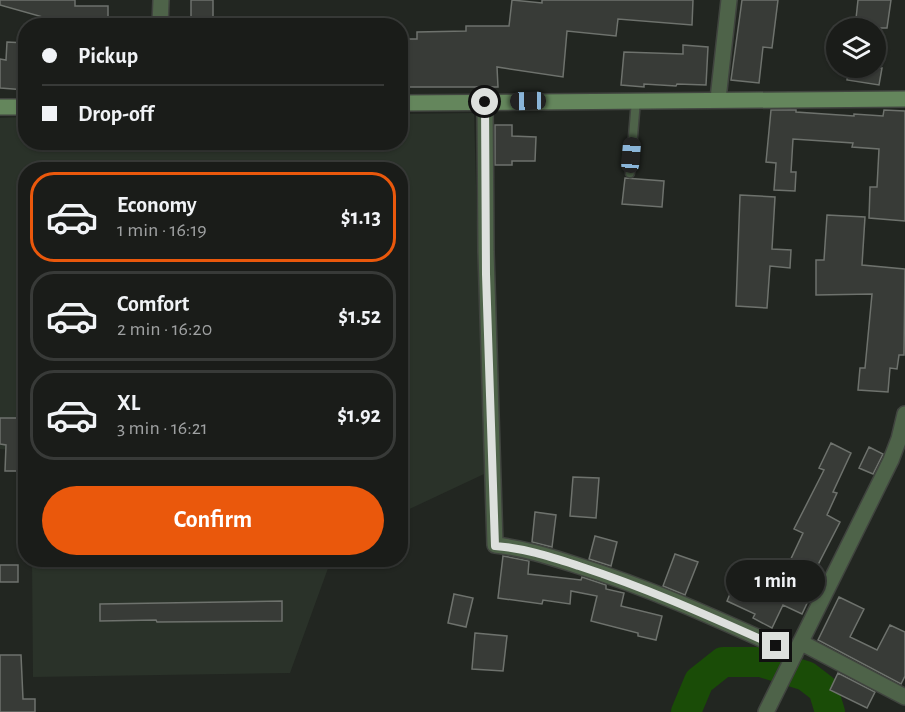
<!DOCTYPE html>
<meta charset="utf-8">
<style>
body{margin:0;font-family:"Alegreya Sans",sans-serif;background:#272926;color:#f1f3f6;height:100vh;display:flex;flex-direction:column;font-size:22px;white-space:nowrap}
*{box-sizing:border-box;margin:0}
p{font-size:20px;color:#9fa1a2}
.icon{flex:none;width:33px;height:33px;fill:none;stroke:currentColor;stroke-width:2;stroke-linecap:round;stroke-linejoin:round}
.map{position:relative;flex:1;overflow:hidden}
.sheet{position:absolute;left:18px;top:162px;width:390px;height:405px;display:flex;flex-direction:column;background:#1a1c19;border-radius:24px;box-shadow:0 2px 4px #0004,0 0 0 2px #383a38}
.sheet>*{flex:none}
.hud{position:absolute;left:18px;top:18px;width:390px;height:132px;border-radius:24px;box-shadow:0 2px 4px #0004,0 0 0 2px #383a38;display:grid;align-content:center;height:132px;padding:0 24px;background:#1a1c19}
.fabs{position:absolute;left:826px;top:18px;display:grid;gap:12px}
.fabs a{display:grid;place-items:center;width:60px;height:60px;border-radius:50%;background:#1a1c19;box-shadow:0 2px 4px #0004,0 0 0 2px #383a38;font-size:30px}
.end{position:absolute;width:27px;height:27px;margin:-14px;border:8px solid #dde0dd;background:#111;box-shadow:0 0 0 3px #111}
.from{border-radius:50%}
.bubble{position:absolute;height:42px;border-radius:21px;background:#1a1c19;box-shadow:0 2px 4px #0004,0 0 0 2px #383a38;font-size:20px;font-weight:700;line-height:42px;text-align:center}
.car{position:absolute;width:18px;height:36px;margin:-18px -9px;border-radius:8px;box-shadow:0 0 4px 2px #0007;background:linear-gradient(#222 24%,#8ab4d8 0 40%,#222 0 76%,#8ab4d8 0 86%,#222 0)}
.hud b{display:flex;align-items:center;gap:21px;height:57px;font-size:22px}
.hud b+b{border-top:2px solid #383a38}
.hud i{width:15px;height:15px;background:#f1f3f6}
ul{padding:10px 0 0;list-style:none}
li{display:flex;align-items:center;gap:18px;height:90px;margin:0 12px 9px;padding:0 12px;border:3px solid #383a38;border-radius:24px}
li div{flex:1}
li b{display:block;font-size:22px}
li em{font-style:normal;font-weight:700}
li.active{border-color:#ea580c}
li>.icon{width:54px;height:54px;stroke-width:1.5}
.button{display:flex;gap:12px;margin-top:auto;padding:12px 24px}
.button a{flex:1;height:69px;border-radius:36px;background:#ea580c;color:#fff;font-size:24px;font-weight:700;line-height:69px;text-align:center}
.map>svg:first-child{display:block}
.built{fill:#2a3229}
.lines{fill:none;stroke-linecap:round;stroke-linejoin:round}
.river{stroke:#1a4c07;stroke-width:30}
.building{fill:#383b37;stroke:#6e726d;stroke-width:1.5}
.lane-casing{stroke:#40443f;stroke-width:11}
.street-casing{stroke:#40443f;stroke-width:18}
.secondary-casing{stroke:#40443f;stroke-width:18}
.lane{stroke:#4e6349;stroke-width:8}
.street{stroke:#4e6349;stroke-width:15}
.secondary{stroke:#64865c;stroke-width:15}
.route{stroke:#dde0dd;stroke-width:8}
</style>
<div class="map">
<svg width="905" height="712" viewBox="0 0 905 712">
<rect width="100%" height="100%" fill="#222621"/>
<path class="built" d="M474,113L484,474L401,513L400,170H26L25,451L0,449V118L25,117L26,142H400L401,114Z
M32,560H331L290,673L33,677Z"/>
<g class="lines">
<path class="river" d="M686,712L699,681L723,662H761L806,676L823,689L830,712"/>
</g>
<path class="building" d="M0,0H75V6H108V26H57V21L0,5Z
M191,0H213V26H191Z
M512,0L542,3V0H693L692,25L618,19L616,36L567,31L563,77L497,67L498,87H400V39H417V32L466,31V26H509Z
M742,0H778L772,48L763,47L759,83L731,80Z
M858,0H891L887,28H855Z
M7,42L26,43V90L0,88V59L6,60Z
M683,45L708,47L706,85L677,84L676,86L644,84V87L621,85L624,52L683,54Z
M849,68H882L879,85L847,80Z
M771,110H796V112L854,116V114L883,116L884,110L905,111V221L869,218L870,187H877L879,149L852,147L853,143L793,139L791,172H796L795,191L774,190L776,163L766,162Z
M495,125H512V136L536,137L535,161H512V165H495Z
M625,178L664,181L662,207L622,204Z
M740,195L775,197L772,249L791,250L790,268L770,266L767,308L736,306Z
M827,215L865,217L862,265L905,269L904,355H899L897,369L890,368L888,392L858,390L860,368H865L872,294L816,295V260H824Z
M0,418H26V471H5L6,445L0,444Z
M831,443L851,453L833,492L837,493L827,515L840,522L803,594L810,597L802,614L783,605L772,628L753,618L755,614L727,601L735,582L764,596L773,576L781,580L803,533L794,529L824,470L819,468Z
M869,447L883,454L873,474L859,468Z
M573,477L599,478L596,518L570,516Z
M535,512L556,515L552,547L532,542Z
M595,536L617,542L611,566L589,559Z
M675,554L698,562L685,595L663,586Z
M503,556L529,561L528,574L581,580L582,577L606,585V589L624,593L621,606L662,616L656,640L638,636V633L591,621L597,596L571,591L570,604L543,600L542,604L498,598Z
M0,565H18V582H0Z
M454,594L473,598L466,627L448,623Z
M839,597L864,609L850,637L877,650L890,625L905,632V676L901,684L818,640Z
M282,601V621L157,622L156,620L100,621V604Z
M475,633L507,636L503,671L472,669Z
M0,655H21L23,699H35V712H0Z
M838,673L875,692L867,708L830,690Z"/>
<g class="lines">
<g class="lane-casing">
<path id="lane" d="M630,173L636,100"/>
</g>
<g class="street-casing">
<path id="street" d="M160,26L161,0
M718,99L729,0
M485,102L486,252L495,545C524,548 551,557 579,566C653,589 724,622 795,654
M802,643L905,697
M766,712L891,460L899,439L905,414"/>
</g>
<g class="secondary-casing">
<path id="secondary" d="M400,103L905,99
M0,107H26"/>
</g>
<use href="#lane" class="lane"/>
<use href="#street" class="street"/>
<use href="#secondary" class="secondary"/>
</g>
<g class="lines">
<path class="route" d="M485,102L486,274L495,546C524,548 551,557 579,566C647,588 711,617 776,646"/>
</g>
</svg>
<div class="fabs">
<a><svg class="icon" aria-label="layers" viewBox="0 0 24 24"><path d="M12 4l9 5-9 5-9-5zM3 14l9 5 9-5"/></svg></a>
</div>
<i class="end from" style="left:485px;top:102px"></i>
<i class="end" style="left:776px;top:646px"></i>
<div class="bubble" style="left:726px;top:560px;width:99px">1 min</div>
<i class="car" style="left:528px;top:101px;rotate:269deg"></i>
<i class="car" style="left:631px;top:155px;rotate:5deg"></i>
<div class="hud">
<b><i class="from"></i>Pickup</b>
<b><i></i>Drop-off</b>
</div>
<section class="sheet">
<ul>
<li class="active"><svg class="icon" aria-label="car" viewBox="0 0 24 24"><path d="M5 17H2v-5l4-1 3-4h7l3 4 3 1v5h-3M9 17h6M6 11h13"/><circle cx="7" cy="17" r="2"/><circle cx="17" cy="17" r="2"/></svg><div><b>Economy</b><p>1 min · 16:19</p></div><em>$1.13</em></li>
<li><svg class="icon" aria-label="car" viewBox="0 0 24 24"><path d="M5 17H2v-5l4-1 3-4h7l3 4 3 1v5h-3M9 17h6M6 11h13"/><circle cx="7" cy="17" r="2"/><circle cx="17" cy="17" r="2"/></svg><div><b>Comfort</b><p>2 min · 16:20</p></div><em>$1.52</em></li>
<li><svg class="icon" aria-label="car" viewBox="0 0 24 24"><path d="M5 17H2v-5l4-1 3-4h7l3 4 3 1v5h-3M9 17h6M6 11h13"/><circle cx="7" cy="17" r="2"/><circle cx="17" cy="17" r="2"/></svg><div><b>XL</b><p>3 min · 16:21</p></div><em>$1.92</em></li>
</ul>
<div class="button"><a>Confirm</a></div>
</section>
</div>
